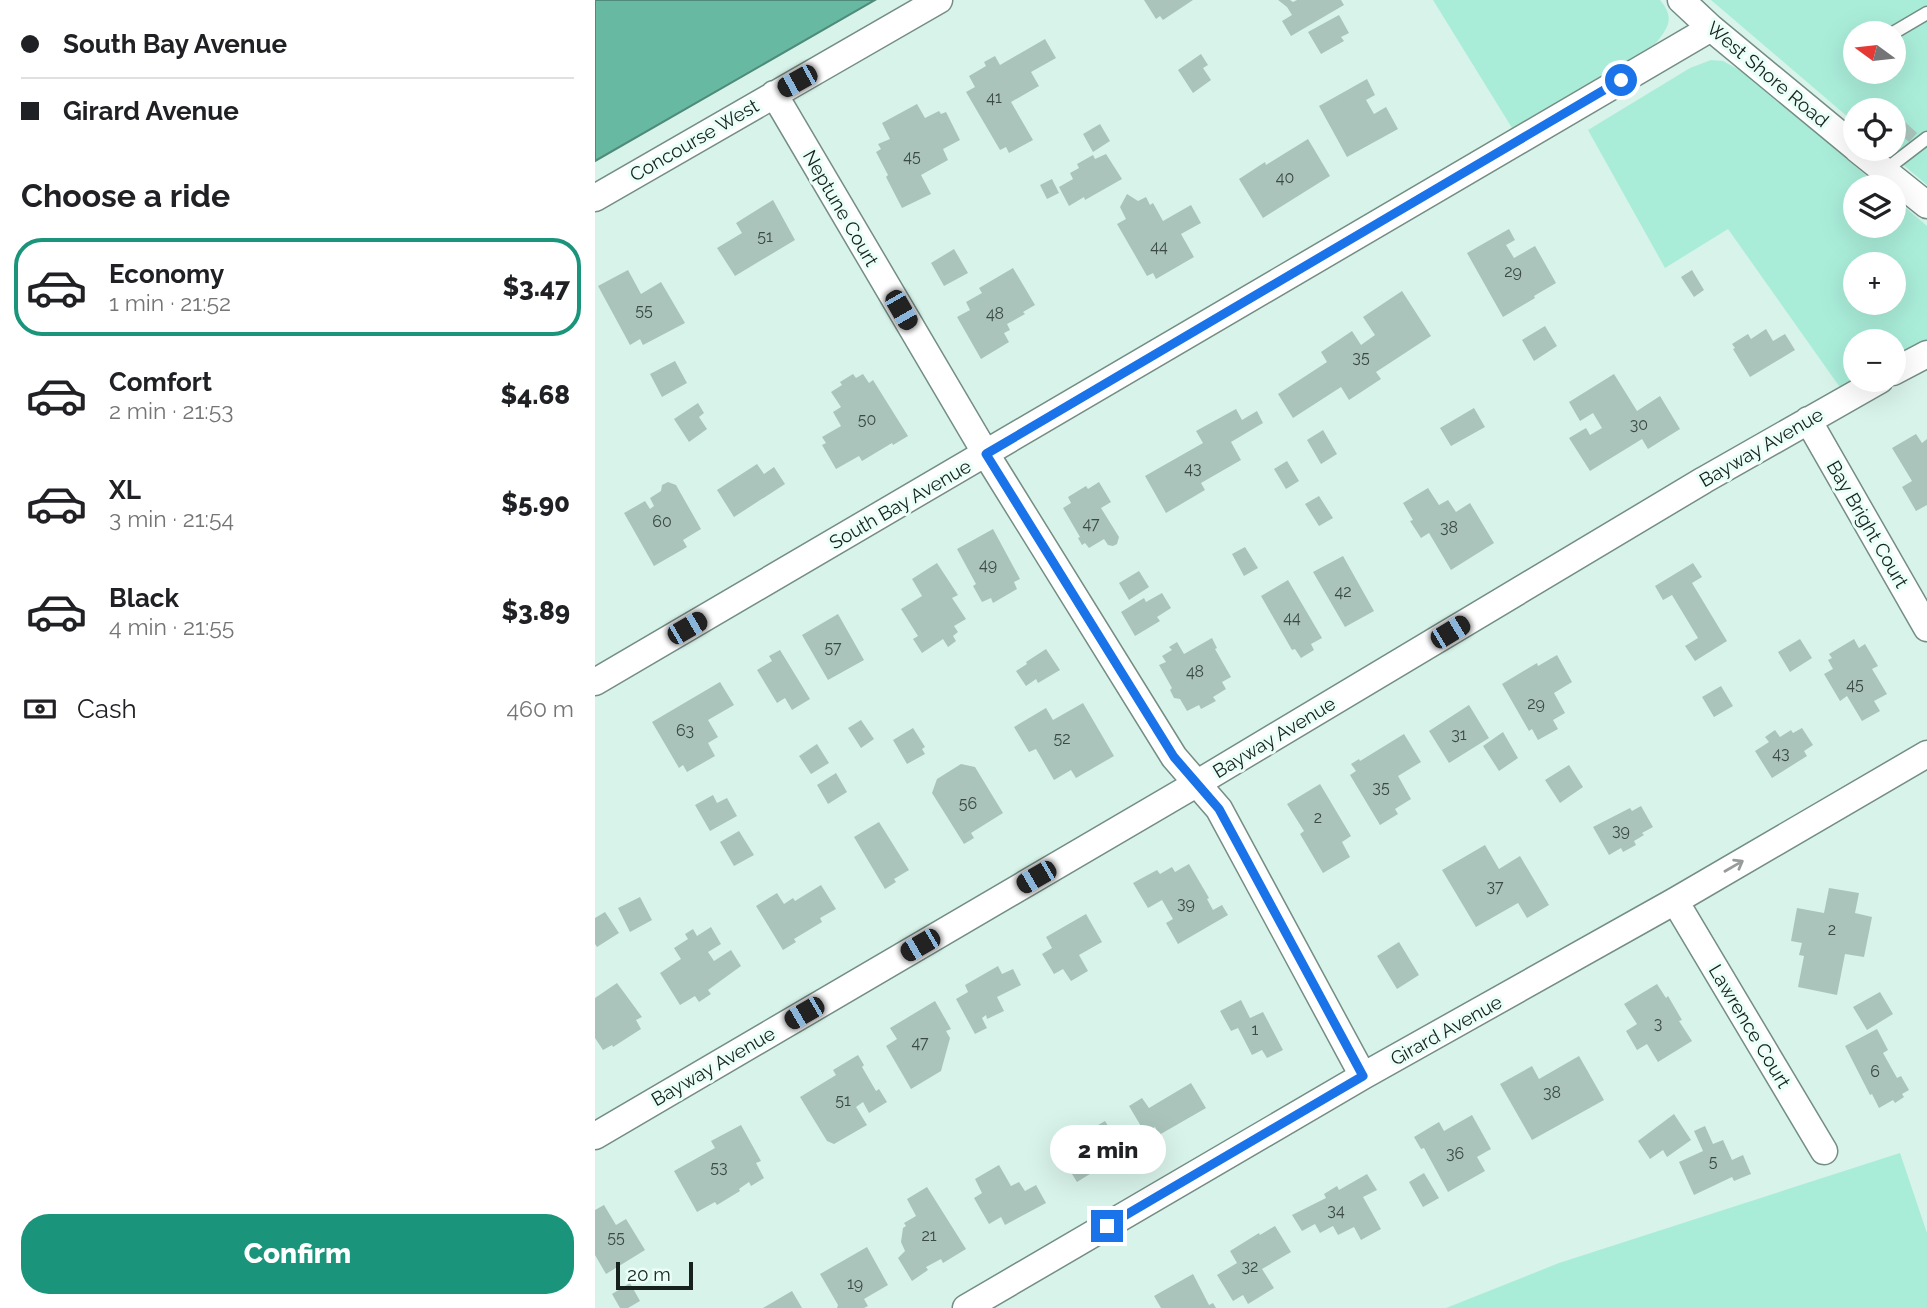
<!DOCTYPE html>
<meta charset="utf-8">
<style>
body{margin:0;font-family:Raleway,sans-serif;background:#f2f2f2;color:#202124;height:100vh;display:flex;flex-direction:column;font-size:26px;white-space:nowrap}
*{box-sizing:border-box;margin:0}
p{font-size:23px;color:#757577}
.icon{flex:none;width:38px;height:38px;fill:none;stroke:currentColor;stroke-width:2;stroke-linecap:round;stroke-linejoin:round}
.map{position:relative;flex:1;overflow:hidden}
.drawer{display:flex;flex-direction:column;background:#fff;width:595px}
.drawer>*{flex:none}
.hud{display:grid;align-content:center;height:154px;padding:0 21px;background:#fff}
.needle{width:46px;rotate:285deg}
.controls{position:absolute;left:1248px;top:21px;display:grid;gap:14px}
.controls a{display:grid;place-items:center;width:63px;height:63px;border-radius:50%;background:#fff;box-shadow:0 7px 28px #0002;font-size:35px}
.scale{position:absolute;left:21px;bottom:18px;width:77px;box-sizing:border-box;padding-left:7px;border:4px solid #17211e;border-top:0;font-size:19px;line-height:24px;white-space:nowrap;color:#17211e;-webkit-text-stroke:5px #e9fff8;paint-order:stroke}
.end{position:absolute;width:32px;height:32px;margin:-16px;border:9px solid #1a73e8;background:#fff;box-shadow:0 0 0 4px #fff}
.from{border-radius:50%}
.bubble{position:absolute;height:49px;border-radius:24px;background:#fff;box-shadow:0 7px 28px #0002;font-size:23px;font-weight:800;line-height:49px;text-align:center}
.car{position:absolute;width:21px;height:42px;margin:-21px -10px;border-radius:9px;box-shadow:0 0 5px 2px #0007;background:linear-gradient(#222 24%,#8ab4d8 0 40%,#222 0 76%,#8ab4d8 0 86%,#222 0)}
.hud b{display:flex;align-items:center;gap:24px;height:66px;font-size:26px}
.hud b+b{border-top:2px solid #e0e0e0}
.hud i{width:18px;height:18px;background:#202124}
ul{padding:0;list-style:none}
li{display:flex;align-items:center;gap:21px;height:98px;margin:0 14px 10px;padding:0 7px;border:4px solid transparent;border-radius:28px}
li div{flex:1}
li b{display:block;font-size:26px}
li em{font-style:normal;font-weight:800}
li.current{border-color:#1a947a}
li>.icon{width:63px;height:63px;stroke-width:1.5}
h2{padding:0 21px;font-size:32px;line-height:84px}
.pay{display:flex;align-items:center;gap:18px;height:77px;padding:0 21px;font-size:26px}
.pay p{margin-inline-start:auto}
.primary-button{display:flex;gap:14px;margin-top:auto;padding:14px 21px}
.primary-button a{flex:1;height:80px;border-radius:28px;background:#1a947a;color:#fff;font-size:28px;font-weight:800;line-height:80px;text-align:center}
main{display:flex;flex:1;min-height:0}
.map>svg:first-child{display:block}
.green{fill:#a9edd9;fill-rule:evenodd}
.water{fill:#67b9a2;stroke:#4f8b7a;stroke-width:2}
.building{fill:#aac4bc}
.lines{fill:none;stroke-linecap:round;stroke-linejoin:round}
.service-casing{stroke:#748d85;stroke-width:15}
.minor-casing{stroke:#748d85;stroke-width:29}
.service{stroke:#fff;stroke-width:12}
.minor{stroke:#fff;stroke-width:26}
.oneway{stroke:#979b9a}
.route{stroke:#1a73e8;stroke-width:9}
.labels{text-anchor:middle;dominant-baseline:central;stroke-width:6;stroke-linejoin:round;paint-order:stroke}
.number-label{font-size:16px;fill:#3c4a46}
.street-label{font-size:19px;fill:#17211e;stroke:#e9fff8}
</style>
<main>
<section class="drawer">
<div class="hud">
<b><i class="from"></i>South Bay Avenue</b>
<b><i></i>Girard Avenue</b>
</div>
<h2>Choose a ride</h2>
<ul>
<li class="current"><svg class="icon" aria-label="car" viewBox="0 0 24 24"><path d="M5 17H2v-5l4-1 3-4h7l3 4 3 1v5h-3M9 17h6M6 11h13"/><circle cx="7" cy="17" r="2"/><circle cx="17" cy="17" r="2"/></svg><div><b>Economy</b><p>1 min · 21:52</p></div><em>$3.47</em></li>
<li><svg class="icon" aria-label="car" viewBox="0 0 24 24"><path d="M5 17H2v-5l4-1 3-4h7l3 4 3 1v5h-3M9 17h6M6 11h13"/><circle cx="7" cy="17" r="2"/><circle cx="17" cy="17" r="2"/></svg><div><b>Comfort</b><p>2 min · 21:53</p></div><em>$4.68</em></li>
<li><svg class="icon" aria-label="car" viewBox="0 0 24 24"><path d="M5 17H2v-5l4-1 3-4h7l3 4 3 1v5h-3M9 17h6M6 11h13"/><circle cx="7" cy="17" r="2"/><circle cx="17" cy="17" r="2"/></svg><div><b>XL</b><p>3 min · 21:54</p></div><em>$5.90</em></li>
<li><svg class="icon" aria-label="car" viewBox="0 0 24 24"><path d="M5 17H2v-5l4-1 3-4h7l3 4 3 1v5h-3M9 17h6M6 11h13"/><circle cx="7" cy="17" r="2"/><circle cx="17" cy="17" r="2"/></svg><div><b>Black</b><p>4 min · 21:55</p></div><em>$3.89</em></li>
</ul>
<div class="pay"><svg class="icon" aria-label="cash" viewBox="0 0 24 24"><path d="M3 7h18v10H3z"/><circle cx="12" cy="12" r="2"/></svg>Cash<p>460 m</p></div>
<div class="primary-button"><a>Confirm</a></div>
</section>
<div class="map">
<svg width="1332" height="1308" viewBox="0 0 1332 1308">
<rect width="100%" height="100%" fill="#d8f3ea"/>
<path class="green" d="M838,0H1065C1080,18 1074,27 1060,44L917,128Z
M1116,0H1332V185L1290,149H1298V110H1260V123ZM1260,33H1298V72H1260Z
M1116,60L1128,61L1148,72L1285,187H1260V226H1298L1299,198L1332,226V345L1299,364L1298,341H1260V380L1249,393L1133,229L1070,268L993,130L1095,68ZM1260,264H1298V303H1260Z
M1305,1153L1332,1233V1308H851L964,1263Z"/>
<path class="water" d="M0,0H280L0,161Z"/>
<path class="building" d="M549,0H598L568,20L565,16L561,19Z
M683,0H695L698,2L702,0H746L749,5L696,36L687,21L697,15L692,7Z
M744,15L754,33L746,37L749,41L726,54L713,32Z
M450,39L461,58L436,72L444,86L416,102L438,140L414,153L411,147L405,150L371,92L380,87L374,76L391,66L389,62L400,56L405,65Z
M606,54L613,65L608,68L616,80L598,93L583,70Z
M772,79L780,95L771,100L779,114L791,107L803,129L752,157L724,106Z
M322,104L330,118L344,111L346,114L351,112L365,140L348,149L353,160L326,175L336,194L307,208L291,177L293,175L281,152L286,149L283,144L295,139L287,123Z
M1298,111L1322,133L1314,142L1298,127Z
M505,124L515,141L498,152L488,134Z
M713,139L735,176L668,218L644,179L670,162L671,165Z
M511,154L527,179L490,200L489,197L474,206L464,187L478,179L475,173L484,168L482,164L498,155L500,159Z
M457,179L464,193L452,199L445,185Z
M532,194L543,201L551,197L555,205L558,203L568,221L596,205L606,223L586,234L599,257L561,279L558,273L552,276L522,224L531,219L525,207Z
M178,200L200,240L140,276L122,248L147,233L141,223Z
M914,229L920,240L911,245L919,258L940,246L961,283L939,296L940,298L908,317L872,253Z
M359,249L373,273L349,286L336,263Z
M418,268L440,305L428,312L430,314L412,324L415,330L409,333L414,342L386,359L362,317L375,310L371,302L387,293L384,288Z
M33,270L46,294L66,282L90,323L48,345L45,339L35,345L3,286Z
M1097,270L1109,290L1099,297L1086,277Z
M807,291L836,336L781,372L786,379L754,400L746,387L698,418L683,394L732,362L726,352L757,331L766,345L780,335L768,317Z
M950,326L962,346L939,361L927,340Z
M1171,329L1178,341L1190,334L1200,350L1155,377L1138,349L1140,348L1137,344L1153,334L1156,339Z
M80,361L92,383L67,397L55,374Z
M258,374L261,378L268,374L274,383L278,380L313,436L298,445L297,443L267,461L264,456L241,469L227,445L231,443L227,437L246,426L238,412L246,407L236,392L247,385L245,382Z
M1019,374L1042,411L1065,396L1085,429L1053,449L1047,439L995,471L974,438L991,428L995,435L1007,428L998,413L985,421L974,402Z
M103,403L109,413L104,417L112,429L94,442L79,419Z
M879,408L890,427L856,446L845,428Z
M641,409L647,420L662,411L668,423L636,442L646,460L606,483L610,490L571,513L550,476L608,443L601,431Z
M728,430L742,454L726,464L712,440Z
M1321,434L1327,443L1332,439V505L1321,511L1307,487L1317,481L1297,448Z
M692,461L704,481L691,489L679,469Z
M162,464L169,474L179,467L190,484L139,517L122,490Z
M73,482L81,485L106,529L88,540L92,547L59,566L29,513L50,501L55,509L59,506L55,498L66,491L67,485Z
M504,482L516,502L506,508L524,537L522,544L518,546L513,545L509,539L494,548L490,543L487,545L483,538L485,537L468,508L476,503L473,497L491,486L493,489Z
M833,488L844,505L853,500L861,512L875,503L899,543L856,570L834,533L826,538L815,521L818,520L808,503Z
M724,496L738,518L724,526L710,504Z
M398,529L425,579L419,582L422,589L398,603L396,598L387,602L378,586L381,584L362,549Z
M650,547L663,568L649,576L637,554Z
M748,556L779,611L750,627L718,572Z
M342,563L363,595L357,598L371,619L359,626L363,632L358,636L361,641L353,647L348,639L327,653L318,639L323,636L306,609L327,596L317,579Z
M1098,563L1107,577L1097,583L1132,641L1100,661L1090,646L1103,638L1077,595L1068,600L1060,586Z
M544,571L554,587L534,600L524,583Z
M693,580L727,638L716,644L719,650L706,658L700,649L697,650L666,596Z
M567,593L576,608L562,617L565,621L540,636L526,612L549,598L551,602Z
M243,614L269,660L233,680L207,635Z
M617,638L622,648L620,649L636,677L627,682L631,689L618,697L621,701L606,709L604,705L592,711L585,699L579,698L575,690L577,688L564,665L571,662L567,656L577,650L574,647L582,642L589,654Z
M1205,639L1217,658L1195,672L1183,652Z
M1259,639L1264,648L1270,644L1283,666L1277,669L1292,694L1279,701L1285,711L1267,721L1252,696L1245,701L1229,674L1238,669L1233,660L1237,658L1234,654Z
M451,649L465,670L443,683L441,679L431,686L421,671L432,664L431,662Z
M185,650L215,699L197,710L190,698L182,703L162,670L177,661L174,656Z
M962,655L977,682L959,693L970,713L958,720L963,729L943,740L937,729L934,731L907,684L942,663L943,666Z
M125,682L139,705L113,720L123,737L113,743L120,756L92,772L88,765L84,768L57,722Z
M1126,686L1138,706L1119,717L1107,697Z
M488,703L519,756L481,778L476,770L459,780L441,749L434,752L419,727L451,708L458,720Z
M874,705L894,738L854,763L834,731Z
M266,720L279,739L266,748L253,728Z
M318,728L330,747L327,749L330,754L312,764L298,740Z
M1207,728L1218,745L1209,751L1212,756L1177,778L1160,751L1174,742L1170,737L1180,730L1185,737L1196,730L1198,733Z
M908,732L923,758L904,771L888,746Z
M809,734L826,762L803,776L816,799L800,809L803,814L785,825L755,775L761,771L756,764L764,759L765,761Z
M222,744L234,763L216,774L204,756Z
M366,764L380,767L408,813L376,833L379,838L369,844L337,793L342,779Z
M974,765L988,787L965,803L950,780Z
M241,773L252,792L233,804L222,785Z
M725,784L756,836L747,842L755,857L728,873L705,834L709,831L692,804Z
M118,795L122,803L132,798L142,816L115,831L100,805Z
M1046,806L1058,827L1047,833L1049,835L1039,841L1041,845L1028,852L1026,848L1014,855L998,827L1035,808L1037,811Z
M284,822L314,870L299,879L301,882L290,889L259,837Z
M144,831L159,855L139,866L125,842Z
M890,845L904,869L925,856L954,905L932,918L923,903L881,927L847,870Z
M594,864L614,898L612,899L618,910L627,905L633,915L583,944L571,923L578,919L567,900L553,908L538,883L562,870L565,874L577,867L580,872Z
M226,885L241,909L225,918L227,922L199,939L201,942L188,950L161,906L182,893L189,904L198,898L200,901Z
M1234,888L1264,893L1260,913L1277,917L1269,957L1250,954L1242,995L1203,987L1209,956L1204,955L1207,943L1196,941L1202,908L1229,913Z
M45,897L57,920L35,932L23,908Z
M10,912L24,933L2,947L0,944V918Z
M491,914L507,942L484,955L493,971L476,981L468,969L459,974L447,954L457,948L451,937Z
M116,927L126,944L113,952L119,961L136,950L146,966L113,990L116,994L104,1002L100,996L85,1005L65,973L86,959L79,948L93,939L90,934L98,929L102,936Z
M804,942L824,975L802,989L782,956Z
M403,966L407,974L418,969L426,985L402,997L409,1011L392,1019L391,1015L387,1018L392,1028L380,1034L361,999L373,992L370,985Z
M22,983L47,1017L41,1020L46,1029L18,1047L17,1045L8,1050L0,1038V998Z
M1062,984L1071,998L1073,996L1087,1020L1084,1021L1097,1041L1063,1062L1052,1044L1042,1050L1031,1031L1042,1024L1029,1004Z
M1285,992L1298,1014L1272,1030L1258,1007Z
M646,1000L655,1018L668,1012L688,1050L672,1058L667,1050L657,1055L643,1028L636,1031L625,1011Z
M340,1001L356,1029L351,1031L355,1038L346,1071L316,1089L291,1046L302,1039L295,1028Z
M1282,1029L1293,1050L1288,1053L1302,1078L1306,1076L1314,1090L1307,1094L1309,1097L1300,1103L1298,1100L1284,1108L1277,1094L1275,1095L1250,1046Z
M263,1055L269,1065L267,1067L281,1091L284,1089L292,1102L274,1113L268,1102L261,1107L272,1125L239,1144L232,1141L205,1097L241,1075L238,1070Z
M984,1056L1009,1100L937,1140L905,1084L937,1066L944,1079Z
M596,1083L611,1108L564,1135L560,1127L550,1133L534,1106L547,1098L554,1108Z
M1079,1114L1096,1140L1072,1157L1068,1150L1055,1159L1043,1141Z
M877,1115L896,1149L882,1157L890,1171L853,1192L829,1148L826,1149L819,1137L844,1122L849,1131Z
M510,1121L523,1142L513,1148L519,1159L482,1182L467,1158L470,1157L463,1146L476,1138L483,1150L504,1138L498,1128Z
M146,1125L166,1161L161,1163L169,1178L156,1186L154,1182L144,1189L145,1191L122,1205L120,1202L102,1212L79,1171L120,1148L116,1141Z
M1110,1126L1118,1144L1128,1140L1137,1160L1148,1155L1156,1174L1139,1181L1137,1177L1099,1195L1084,1162L1108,1151L1099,1131Z
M404,1165L416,1186L424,1182L430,1191L441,1185L451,1203L410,1225L406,1217L394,1224L379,1198L387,1193L380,1179Z
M829,1173L844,1198L828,1207L814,1182Z
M772,1174L782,1190L768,1197L786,1229L766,1240L759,1227L743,1235L738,1226L725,1233L720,1224L707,1231L697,1215L731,1198L729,1194L742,1186L744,1190Z
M332,1187L371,1249L348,1263L346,1259L331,1267L333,1270L317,1281L303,1258L310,1251L306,1242L308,1228L311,1226L309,1223L321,1216L312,1199Z
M9,1205L21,1225L31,1219L50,1250L11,1274L0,1255V1210Z
M680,1226L696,1252L667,1269L679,1288L653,1304L648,1295L638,1301L622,1275L642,1263L635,1251L664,1233L665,1235Z
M272,1247L293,1285L269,1299L273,1306L269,1308H242L243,1305L225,1274Z
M598,1274L614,1305L618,1303L621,1308H566L559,1296Z
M35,1283L45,1301L33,1308H25L17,1294Z
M197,1291L207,1308H168Z"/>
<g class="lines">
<g class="service-casing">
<path id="service" d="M1298,33L1332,13
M1258,56L1260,55
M1289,171L1332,138"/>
</g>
<g class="minor-casing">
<path id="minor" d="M1086,0L1116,28L1260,147
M179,94L391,454L579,757L624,809L768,1076
M1262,149L1332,205
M0,198L344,0
M1298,372L1332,354
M1213,420L1332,628
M0,682L1116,28
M1080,901L1229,1151
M0,1136L601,784L1109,480L1285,380
M371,1308L768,1076L1080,901L1332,754"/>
</g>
<use href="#service" class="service"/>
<use href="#minor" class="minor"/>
</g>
<defs><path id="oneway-shaft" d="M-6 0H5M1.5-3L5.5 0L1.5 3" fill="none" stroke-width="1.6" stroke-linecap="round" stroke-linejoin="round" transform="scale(1.75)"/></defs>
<use class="oneway" href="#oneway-shaft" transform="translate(1139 866) rotate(-30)"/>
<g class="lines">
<path class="route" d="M512,1226L768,1076L624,809L579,757L391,454L1026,80"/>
</g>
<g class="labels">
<g class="number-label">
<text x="399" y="97">41</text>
<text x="317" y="156">45</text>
<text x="690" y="177">40</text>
<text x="170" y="236">51</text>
<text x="564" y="246">44</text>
<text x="918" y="271">29</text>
<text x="49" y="310">55</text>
<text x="400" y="313">48</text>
<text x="766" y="357">35</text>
<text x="272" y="419">50</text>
<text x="1044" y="424">30</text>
<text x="598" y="468">43</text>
<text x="67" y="521">60</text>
<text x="496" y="523">47</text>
<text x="854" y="527">38</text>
<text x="393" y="564">49</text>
<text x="748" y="591">42</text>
<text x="697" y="617">44</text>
<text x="238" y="647">57</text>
<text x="600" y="671">48</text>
<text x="1260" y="684">45</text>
<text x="941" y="703">29</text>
<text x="90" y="730">63</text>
<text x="864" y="734">31</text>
<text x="467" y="738">52</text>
<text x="1186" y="753">43</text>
<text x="786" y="787">35</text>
<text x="373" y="803">56</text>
<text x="723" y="817">2</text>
<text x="1026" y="830">39</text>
<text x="900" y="886">37</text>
<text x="591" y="903">39</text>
<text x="1237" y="929">2</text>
<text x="1063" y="1023">3</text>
<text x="660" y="1029">1</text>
<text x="325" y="1042">47</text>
<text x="1280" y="1071">6</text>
<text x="957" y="1092">38</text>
<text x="248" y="1100">51</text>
<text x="860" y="1153">36</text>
<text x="1118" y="1161">5</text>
<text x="124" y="1167">53</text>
<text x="741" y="1210">34</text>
<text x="334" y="1235">21</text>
<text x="21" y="1237">55</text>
<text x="655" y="1266">32</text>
<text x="260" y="1283">19</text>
</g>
<g class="street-label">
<text transform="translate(1173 74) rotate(40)">West Shore Road</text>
<text transform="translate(99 140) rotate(-30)">Concourse West</text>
<text transform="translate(246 208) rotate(60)">Neptune Court</text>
<text transform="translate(1166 447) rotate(-30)">Bayway Avenue</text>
<text transform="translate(305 504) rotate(-30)">South Bay Avenue</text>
<text transform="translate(1273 524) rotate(60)">Bay Bright Court</text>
<text transform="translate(679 737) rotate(-31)">Bayway Avenue</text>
<text transform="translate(1155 1026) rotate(59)">Lawrence Court</text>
<text transform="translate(851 1030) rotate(-29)">Girard Avenue</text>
<text transform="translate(118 1066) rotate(-30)">Bayway Avenue</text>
</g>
</g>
</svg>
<div class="controls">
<a><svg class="needle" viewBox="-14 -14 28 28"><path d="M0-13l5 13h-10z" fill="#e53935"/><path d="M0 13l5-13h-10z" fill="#757577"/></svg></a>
<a><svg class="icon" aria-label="locate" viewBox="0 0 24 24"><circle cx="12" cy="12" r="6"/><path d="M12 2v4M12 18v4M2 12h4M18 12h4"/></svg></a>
<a><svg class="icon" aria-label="layers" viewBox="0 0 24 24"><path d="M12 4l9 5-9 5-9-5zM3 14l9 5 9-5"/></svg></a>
<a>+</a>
<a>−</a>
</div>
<div class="scale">20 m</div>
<i class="end from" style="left:1026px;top:80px"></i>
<i class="end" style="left:512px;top:1226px"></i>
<div class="bubble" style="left:455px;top:1125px;width:116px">2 min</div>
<i class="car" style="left:202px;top:81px;rotate:241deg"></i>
<i class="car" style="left:306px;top:310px;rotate:150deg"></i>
<i class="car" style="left:92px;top:628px;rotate:60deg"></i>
<i class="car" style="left:855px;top:632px;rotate:59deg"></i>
<i class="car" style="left:441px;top:877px;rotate:240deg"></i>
<i class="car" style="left:325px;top:945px;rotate:240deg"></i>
<i class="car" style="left:209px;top:1013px;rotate:240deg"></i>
</div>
</main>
